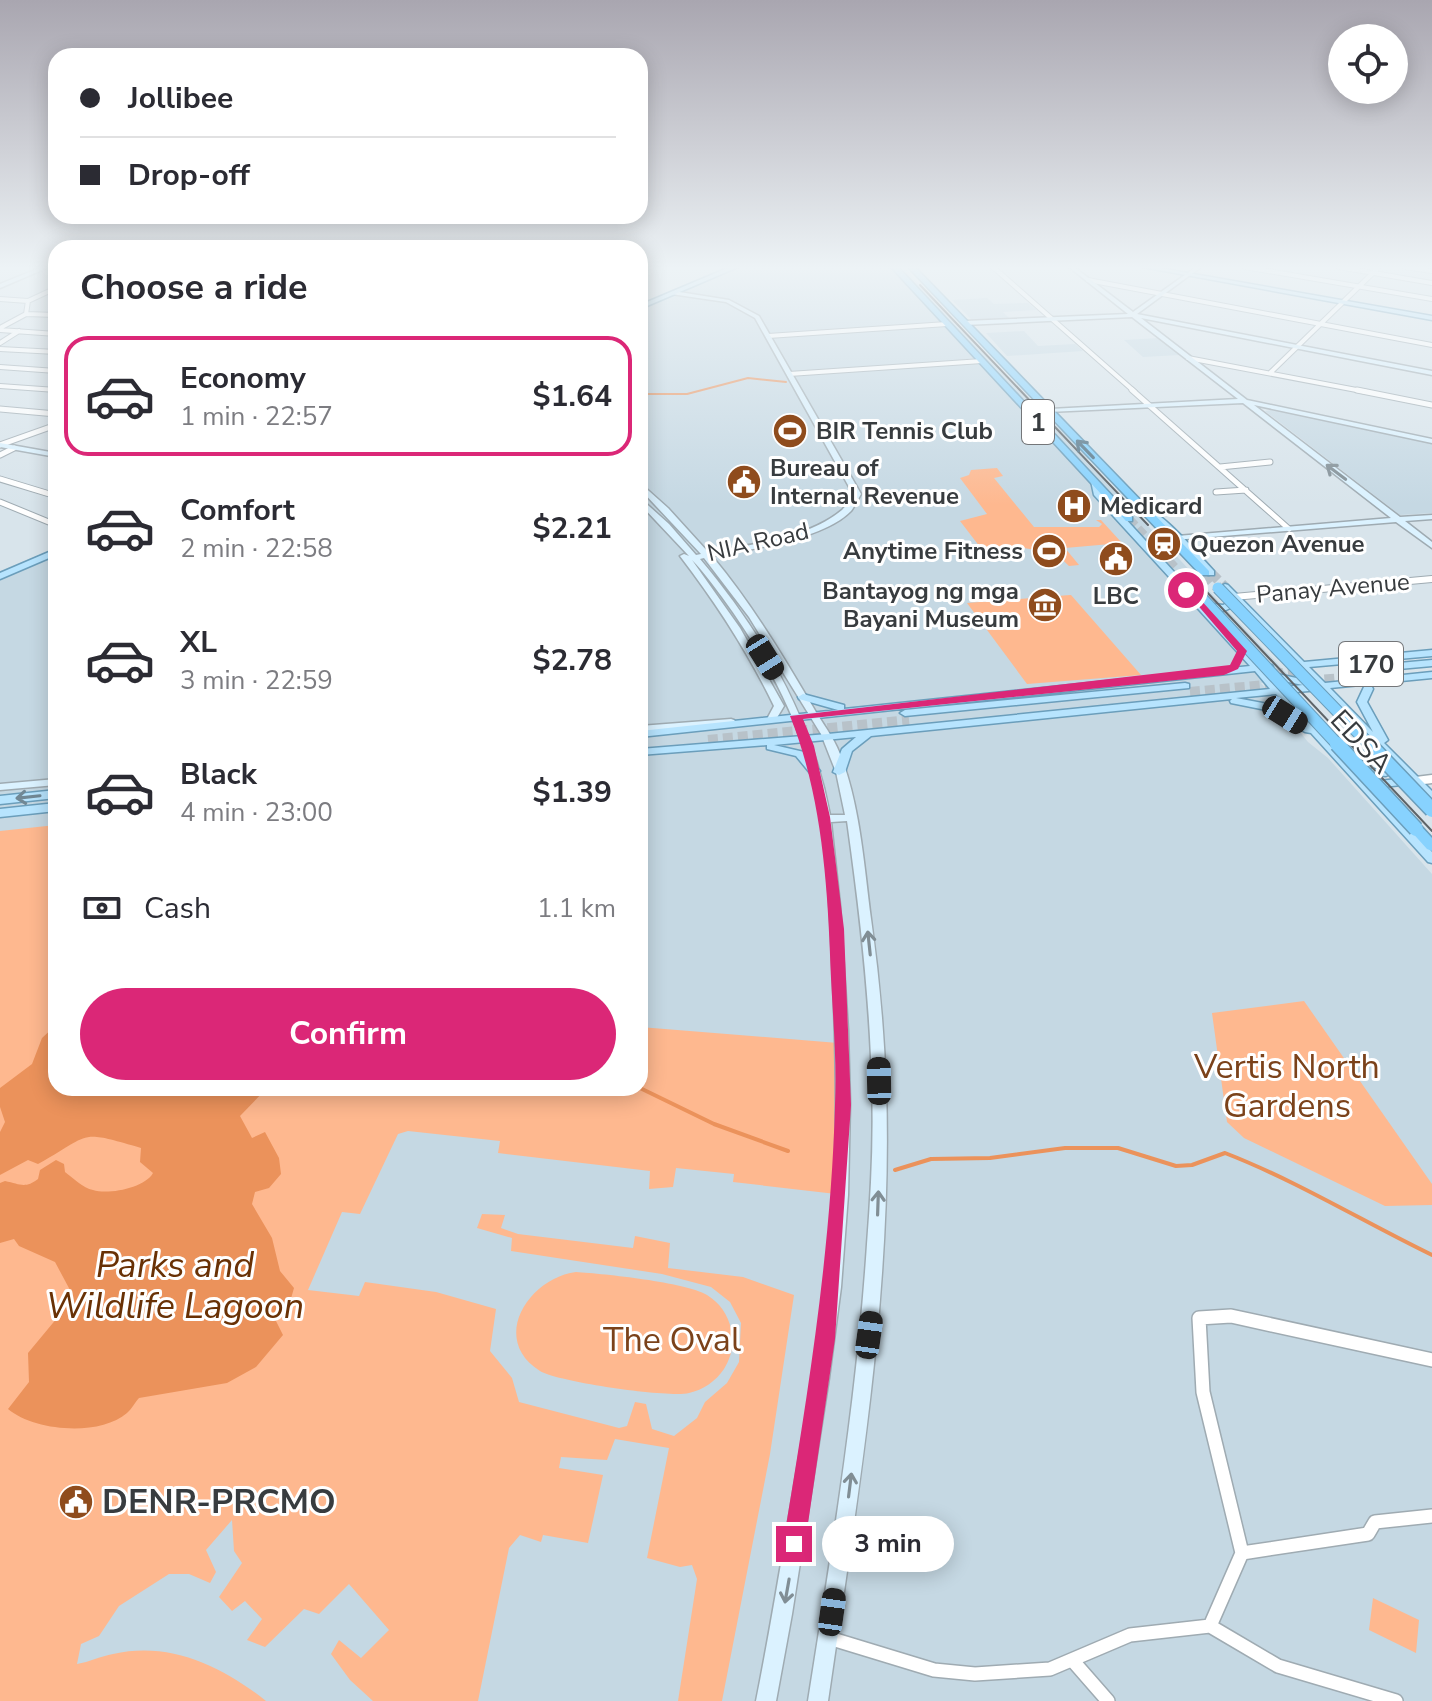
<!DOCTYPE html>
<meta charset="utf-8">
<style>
body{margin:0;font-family:"Nunito Sans",sans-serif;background:#f2f2f3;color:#2b2b33;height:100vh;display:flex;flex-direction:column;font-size:30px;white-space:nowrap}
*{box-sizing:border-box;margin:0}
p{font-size:26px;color:#7c7c81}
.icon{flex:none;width:44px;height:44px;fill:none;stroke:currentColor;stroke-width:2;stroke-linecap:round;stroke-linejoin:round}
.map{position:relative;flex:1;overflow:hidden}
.sheet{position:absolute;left:48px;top:240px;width:600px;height:856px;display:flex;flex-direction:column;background:#fff;border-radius:24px;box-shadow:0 4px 20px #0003}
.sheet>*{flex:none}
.guide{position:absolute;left:48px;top:48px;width:600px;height:176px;border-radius:24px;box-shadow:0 4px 20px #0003;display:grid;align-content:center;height:176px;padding:0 32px;background:#fff}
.buttons{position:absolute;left:1328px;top:24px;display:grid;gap:16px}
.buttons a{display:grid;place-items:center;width:80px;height:80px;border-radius:50%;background:#fff;box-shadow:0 4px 20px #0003;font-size:40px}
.end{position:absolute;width:36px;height:36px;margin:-18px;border:10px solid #db2777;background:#fff;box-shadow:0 0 0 4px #fff}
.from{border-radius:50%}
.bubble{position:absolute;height:56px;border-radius:28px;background:#fff;box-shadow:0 4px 20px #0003;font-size:26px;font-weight:700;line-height:56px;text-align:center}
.car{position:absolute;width:24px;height:48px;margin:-24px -12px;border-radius:10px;box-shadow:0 0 6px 2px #0007;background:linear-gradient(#222 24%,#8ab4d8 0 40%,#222 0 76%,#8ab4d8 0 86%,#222 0)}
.guide b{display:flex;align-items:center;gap:28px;height:76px;font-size:30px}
.guide b+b{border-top:2px solid #e1e1e2}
.guide i{width:20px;height:20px;background:#2b2b33}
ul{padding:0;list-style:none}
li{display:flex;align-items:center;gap:24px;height:120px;margin:0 16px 12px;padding:0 16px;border:4px solid transparent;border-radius:24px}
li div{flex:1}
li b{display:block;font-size:30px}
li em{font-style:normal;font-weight:700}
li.selected{border-color:#db2777}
li>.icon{width:72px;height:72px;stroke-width:1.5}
h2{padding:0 32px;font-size:36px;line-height:96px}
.pay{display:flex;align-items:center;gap:20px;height:88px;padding:0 32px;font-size:30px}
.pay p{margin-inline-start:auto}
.primary-button{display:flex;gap:16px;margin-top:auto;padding:16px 32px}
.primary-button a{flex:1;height:92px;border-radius:48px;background:#db2777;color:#fff;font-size:32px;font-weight:700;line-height:92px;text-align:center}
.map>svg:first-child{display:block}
.built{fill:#c5d8e3}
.green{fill:#feb88f}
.water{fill:#eb925b}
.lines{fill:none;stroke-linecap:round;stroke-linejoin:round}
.stream-far1{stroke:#eb925b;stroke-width:2}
.stream{stroke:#eb925b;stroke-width:4}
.primary-tunnel{stroke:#b8c2c9;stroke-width:10;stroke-dasharray:10 5;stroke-linecap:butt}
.highway-tunnel-far1{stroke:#b8c2c9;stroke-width:9;stroke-dasharray:9 4;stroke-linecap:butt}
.highway-tunnel{stroke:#b8c2c9;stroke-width:11;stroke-dasharray:11 6;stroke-linecap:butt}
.street-far4-casing{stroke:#9fabb2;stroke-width:6}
.street-far3-casing{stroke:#9fabb2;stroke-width:7}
.street-far2-casing{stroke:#9fabb2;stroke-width:8}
.street-far1-casing{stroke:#9fabb2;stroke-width:11}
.street-casing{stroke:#9fabb2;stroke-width:16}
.secondary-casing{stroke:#9fabb2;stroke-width:3}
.primary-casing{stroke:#6b9ebb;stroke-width:3}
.highway-casing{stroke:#6b9ebb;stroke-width:3}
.street-far4{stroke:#fff;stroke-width:4}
.street-far3{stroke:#fff;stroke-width:5}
.street-far2{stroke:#fff;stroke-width:6}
.street-far1{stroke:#fff;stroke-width:8}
.street{stroke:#fff;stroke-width:13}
.secondary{fill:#dbf2ff;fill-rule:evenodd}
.primary{fill:#b7e4fe;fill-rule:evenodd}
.highway{fill:#87d2fe;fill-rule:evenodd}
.tram{stroke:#5e6468;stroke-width:2}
.highway-bridge-far1-casing{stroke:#6b9ebb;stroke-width:13;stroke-linecap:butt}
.highway-bridge-casing{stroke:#6b9ebb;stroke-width:17;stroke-linecap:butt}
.highway-bridge-far1{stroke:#87d2fe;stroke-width:11}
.highway-bridge{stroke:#87d2fe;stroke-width:14}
.oneway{stroke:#58788b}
.oneway2{stroke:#818e95}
.oneway3{stroke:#718895}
.route{fill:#db2777}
.labels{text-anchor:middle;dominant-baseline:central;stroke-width:6;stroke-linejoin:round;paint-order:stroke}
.far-poi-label{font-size:24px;font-weight:bold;fill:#383c3f;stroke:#fff;text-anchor:start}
.far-street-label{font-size:24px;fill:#383c3f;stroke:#fff}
.shield{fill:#fff;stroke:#747679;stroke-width:2}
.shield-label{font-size:26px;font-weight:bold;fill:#383c3f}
.street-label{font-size:28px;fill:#383c3f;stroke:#fff}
.near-park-label{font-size:34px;fill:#7b421a;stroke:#fff}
.near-poi-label{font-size:34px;font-weight:bold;fill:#383c3f;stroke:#fff;text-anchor:start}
.near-water-label{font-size:36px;font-style:italic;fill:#693105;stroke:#fff}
</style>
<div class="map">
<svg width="1432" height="1701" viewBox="0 0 1432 1701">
<rect width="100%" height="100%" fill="#d8e4eb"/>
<path class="built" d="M730,267H902L1089,459L1086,460L1292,679L1261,683L1308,742L1328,758L1432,874V1701H0V571L56,548V1088H640V305Z
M987,298L994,304L1028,303L1037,310L1003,312L1010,319L973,321L952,300Z
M1024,331L1038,346L1075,344L1083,351L1007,356L986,333Z
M1159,338L1180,355L1143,357L1124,340Z
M1279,409L1432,443V513L1400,515L1265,411Z"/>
<path class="green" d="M997,468L1003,476L994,478L1034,527H1099L1102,524L1096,520H1101L1122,543L1065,548L1079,565L1069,566L1048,546L1036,550L1011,546L990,560L960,521L987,514L960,478L969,475L971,470Z
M1070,595H1071L1141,675L1027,684L967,603Z
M56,825V1088H640V1027L838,1043L836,1194L733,1182L734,1174L676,1168L673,1187L649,1189L650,1171L498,1153L500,1141L408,1131L398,1134L360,1214L342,1212L308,1290L359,1296L365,1282L436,1292L496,1309L490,1351L512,1378L519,1402L619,1428L627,1426L635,1402L646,1404L652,1429L674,1436L697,1418L705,1402L727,1383L739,1362L741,1323L730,1302L711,1287L662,1274L511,1251L512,1238L477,1228L482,1214L505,1215L501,1228L518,1234L633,1248L635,1236L670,1243L668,1268L743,1277L794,1295L770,1454L722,1701H678L697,1579L692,1565L680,1567L647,1558L669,1448L615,1439L607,1460L561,1457L559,1468L603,1475L588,1543L543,1535L541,1542L520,1535L509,1548L478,1701H373L350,1680L331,1654L339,1640L361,1658L389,1630L349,1584L319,1614L304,1609L265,1647L247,1640L262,1619L245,1601L232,1611L219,1597L242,1563L234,1551L232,1520L206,1550L216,1572L210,1583L189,1574H169L119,1606L99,1636L81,1644L77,1664C89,1662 101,1656 113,1654C170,1641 222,1666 266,1701H0V831Z
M1304,1001L1432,1184V1205L1385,1206L1244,1138L1227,1122L1212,1013Z
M576,1272C605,1274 685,1282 707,1295C720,1303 728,1315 731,1329C735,1343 731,1358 724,1369C716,1381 703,1390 689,1393C669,1398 558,1382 540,1371C489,1339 529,1278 576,1272Z
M1373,1598L1419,1620L1416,1653L1369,1630Z"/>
<path class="water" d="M56,1025V1088H267L240,1116L252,1138L265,1132L279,1158L281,1174L269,1188L255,1192L252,1204L272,1238L280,1271L294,1288L290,1302L276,1321L283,1335L256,1367L227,1383L139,1398C135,1402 132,1409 127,1413C99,1437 34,1431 8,1409L29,1382L28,1353L67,1306L70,1290L55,1262L19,1246L14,1239L0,1243V1183L5,1181C20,1184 25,1189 38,1179L40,1170L56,1160L64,1164L65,1172C73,1178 83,1188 93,1190C108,1195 145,1188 153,1173L140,1162L141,1148C76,1129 93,1134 38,1164L28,1160L0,1175V1132L5,1122L0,1107V1088L32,1064L42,1038Z"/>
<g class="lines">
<path class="stream-far1" d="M640,394H687L748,378L786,382"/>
<path class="stream" d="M640,1088L714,1124L788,1151
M895,1170L931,1159L990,1158L1065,1148H1118L1176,1166L1192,1165L1225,1153C1297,1181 1362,1221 1432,1255"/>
<path class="primary-tunnel" d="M1211,573L1225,587
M1173,576L1186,590
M1273,674L1302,671
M1190,692L1395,673
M708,740L909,720"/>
<path class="highway-tunnel-far1" d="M1129,519L1157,549"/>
<path class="highway-tunnel" d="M1155,547L1194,590
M1205,573L1218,588"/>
<g class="street-far4-casing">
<path id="street-far4" d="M993,267L1135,392
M1245,267L1432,299
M1339,267L1432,283
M1405,267L1432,271
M1088,280L1432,345
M0,299L28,301
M28,301L56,288
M26,314L56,315
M0,328L26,314L28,301
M0,330L56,334
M768,336L947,324
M0,343L19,331
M0,349L56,352
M1188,358L1367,392
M0,367L56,371
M1271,372L1379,267
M789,374L982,361
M0,386L56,390"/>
</g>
<g class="street-far3-casing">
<path id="street-far3" d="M1132,390L1289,529
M1357,390L1432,405
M0,409L56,414
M0,445L56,425
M0,455L14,448
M1220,467L1270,462
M0,479L56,496
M1216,492L1246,490
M0,502L56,525"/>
</g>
<g class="street-far2-casing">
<path id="street-far2" d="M1234,597L1432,579"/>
</g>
<g class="street-far1-casing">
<path id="street-far1" d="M1416,781L1432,779"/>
</g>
<g class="street-casing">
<path id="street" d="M1242,1553L1368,1534L1375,1522L1432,1516
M1210,1626L1278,1666L1396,1701
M829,1638L934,1670L975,1674L1050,1669L1130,1635L1210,1626L1242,1553L1203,1392L1199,1318L1231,1316L1432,1360
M1073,1661L1108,1701"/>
</g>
<g class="secondary-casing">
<path id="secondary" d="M42,267H49L0,288V284Z
M1069,267H1074L1133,312L1196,267H1201L1137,314L1432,371V375L1141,318L1247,400L1432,439V443L1254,405L1400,517L1432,515V519L1405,521L1432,542V548L1396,522L1174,540V536H1177L1391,518L1243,403L1048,412L1047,411L1050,409L1238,399L1132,317L965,325L962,323L965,321L1128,314Z
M673,291L729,300L759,316L861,494C858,499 855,506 851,511C824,539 749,550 712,556C751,603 782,654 813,707C822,723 833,736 840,754C860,805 864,865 871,919C879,975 884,1031 886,1088C893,1293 857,1499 828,1701H808C832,1549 857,1398 867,1244C871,1192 874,1139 872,1087C870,1000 860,914 848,828L847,821L831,822L840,905L848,1030L850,1103L848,1195L841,1287L829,1378L792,1614L776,1701H756C771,1626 783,1551 796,1475C812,1382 828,1289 833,1194C838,1124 836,1053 833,983C830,911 828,837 810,768C793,706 760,649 722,597C713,585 703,571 692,560L740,628L784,706L775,721H769L767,719L774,706C748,652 716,603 680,556L684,554L689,556L640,504V498L669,524L696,555L701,554L640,489V483L668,508L708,552C750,545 809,538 842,510C847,505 850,500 853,494L755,318L726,302L671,294ZM704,558L749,617L821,734L836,772L845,815H830C812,718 763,634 700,559Z
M0,443L56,453V457L0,447Z
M731,719L734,720L736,722L734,724L640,732V726Z
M56,779V785L0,790V784Z"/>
</g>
<g class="primary-casing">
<path id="primary" d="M730,267H738L640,309V305Z
M1142,267H1154L1432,316V320Z
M1091,481H1097L1101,492L1176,574V578H1170L1094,495Z
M1139,505C1159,507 1199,555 1214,571V575H1208L1154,519L1139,509Z
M56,549V555L0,579V573Z
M1225,584L1228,585L1304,662L1432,650V656L1309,667L1325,683L1432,672V678L1330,688L1373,732L1357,702L1364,687H1372L1373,689L1367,702L1388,740L1384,743L1432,791V802L1428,801L1412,784L1382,787L1376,791L1432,852V863L1428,862L1311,733L1305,732L1266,710L1231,703L1230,701L1232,699L871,736L852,751L845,772L839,775L833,772L842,749L856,737L774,745L804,752L820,771L814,774L810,773L796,756L767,749V745L640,755V749L828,734L1270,689L1255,671L640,737V731L838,710L799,699L798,697L803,694L844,705V709L1250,666L1181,590L1183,588H1189L1203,603L1223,605L1233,600L1220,587ZM1237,605L1311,681L1267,672L1265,670L1273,667L1272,665H1260L1209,609L1224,611ZM1273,679L1303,685L1281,687ZM1320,690L1392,764L1384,769H1356L1286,693ZM1276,694L1299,720L1273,705L1236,698ZM1398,770L1406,778L1379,781L1370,785L1361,774L1386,776Z
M1432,660V666L1388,670L1383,667L1388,664Z
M1185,683L1189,684V688L905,716L900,713L905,710Z
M56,790V798L0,804V796Z
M56,803V811L0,817V809Z"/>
</g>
<g class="highway-casing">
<path id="highway" d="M891,267H898L1132,517V521H1126Z
M908,267H915L1209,571V575H1201Z
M1416,825L1421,826L1432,838V851L1427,849L1409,829Z"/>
</g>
<use href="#street-far4" class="street-far4"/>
<use href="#street-far3" class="street-far3"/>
<use href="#street-far2" class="street-far2"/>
<use href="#street-far1" class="street-far1"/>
<use href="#street" class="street"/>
<use href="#secondary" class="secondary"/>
<use href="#primary" class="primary"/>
<use href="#highway" class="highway"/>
<path class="tram" d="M920,285L1148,525
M1204,589L1432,831"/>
<g class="highway-bridge-far1-casing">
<path id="highway-bridge-far1" d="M1218,588L1371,746
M1194,590L1339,746"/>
</g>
<g class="highway-bridge-casing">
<path id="highway-bridge" d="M1337,744L1416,829
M1369,744L1432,810"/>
</g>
<use href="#highway-bridge-far1" class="highway-bridge-far1"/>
<use href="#highway-bridge" class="highway-bridge"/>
</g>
<defs><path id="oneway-shaft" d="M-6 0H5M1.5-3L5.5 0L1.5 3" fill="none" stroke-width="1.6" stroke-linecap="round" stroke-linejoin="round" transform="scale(2)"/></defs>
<use class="oneway" href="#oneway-shaft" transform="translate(1085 449) rotate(-134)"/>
<g class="oneway2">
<use href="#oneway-shaft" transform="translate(1336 472) rotate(-143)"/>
<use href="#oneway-shaft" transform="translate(869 943) rotate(-96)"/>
<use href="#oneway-shaft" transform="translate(878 1203) rotate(-88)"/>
<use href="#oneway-shaft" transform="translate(850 1485) rotate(-83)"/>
<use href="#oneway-shaft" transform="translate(787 1591) rotate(100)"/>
</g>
<use class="oneway3" href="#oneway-shaft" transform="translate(28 797) rotate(174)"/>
<linearGradient id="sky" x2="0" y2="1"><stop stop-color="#a9a6b0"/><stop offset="0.53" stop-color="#edf3f6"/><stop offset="1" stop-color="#edf3f6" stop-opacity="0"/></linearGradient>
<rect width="1432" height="505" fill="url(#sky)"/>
<path class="route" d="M1183,588H1190L1247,651L1238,669L1224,675L803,719L814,746L830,817L844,929L851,1105L835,1339L805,1544L802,1552L794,1555L787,1552L783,1544C807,1399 831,1253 835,1105C837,1063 833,1020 831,978C828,891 823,798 790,716L1230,665L1237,651Z"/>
<defs>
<g id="stadium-disc" transform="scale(1.8)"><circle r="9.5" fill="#8f4c1d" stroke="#fff"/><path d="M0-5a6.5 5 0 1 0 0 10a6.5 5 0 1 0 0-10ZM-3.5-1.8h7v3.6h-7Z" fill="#fff"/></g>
<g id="civic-disc" transform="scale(1.8)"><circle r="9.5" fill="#8f4c1d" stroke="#fff"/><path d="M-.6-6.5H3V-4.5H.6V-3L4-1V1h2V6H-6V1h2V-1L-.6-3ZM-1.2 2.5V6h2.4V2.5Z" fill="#fff"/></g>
<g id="hospital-disc" transform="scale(1.8)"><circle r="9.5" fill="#8f4c1d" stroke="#fff"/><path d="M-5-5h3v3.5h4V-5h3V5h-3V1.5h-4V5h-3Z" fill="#fff"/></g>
<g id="station-disc" transform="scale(1.8)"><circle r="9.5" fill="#8f4c1d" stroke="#fff"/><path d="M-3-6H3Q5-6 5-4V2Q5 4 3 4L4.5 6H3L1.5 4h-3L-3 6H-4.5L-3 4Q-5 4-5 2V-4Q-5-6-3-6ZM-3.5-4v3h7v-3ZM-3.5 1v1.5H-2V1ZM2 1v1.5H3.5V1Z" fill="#fff"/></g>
<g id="museum-disc" transform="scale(1.8)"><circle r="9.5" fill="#8f4c1d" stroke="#fff"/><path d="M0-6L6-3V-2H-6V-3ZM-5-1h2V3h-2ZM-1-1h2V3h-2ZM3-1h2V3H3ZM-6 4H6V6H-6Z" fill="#fff"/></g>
</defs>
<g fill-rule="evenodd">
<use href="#stadium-disc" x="790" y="431"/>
<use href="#civic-disc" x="744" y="482"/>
<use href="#hospital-disc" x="1074" y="506"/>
<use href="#station-disc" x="1164" y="544"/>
<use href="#stadium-disc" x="1049" y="551"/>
<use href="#civic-disc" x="1116" y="559"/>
<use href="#museum-disc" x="1045" y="605"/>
<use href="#civic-disc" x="76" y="1502"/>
</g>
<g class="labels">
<g class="far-poi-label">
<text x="816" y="431">BIR Tennis Club</text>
<text x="770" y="468">Bureau of<tspan x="770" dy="28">Internal Revenue</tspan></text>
<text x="1100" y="506">Medicard</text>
<text x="1190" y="544">Quezon Avenue</text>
<text x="1023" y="551" text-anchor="end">Anytime Fitness</text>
<text x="1019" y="591" text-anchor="end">Bantayog ng mga<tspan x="1019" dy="28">Bayani Museum</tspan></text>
<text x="1116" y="596" text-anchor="middle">LBC</text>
</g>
<g class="far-street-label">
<text transform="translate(758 542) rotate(-13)">NIA Road</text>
<text transform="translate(1333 588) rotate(-5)">Panay Avenue</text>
</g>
<g class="shield">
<rect x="1022" y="400" width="32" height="44" rx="6"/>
<rect x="1339" y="642" width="64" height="44" rx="6"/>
</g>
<g class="shield-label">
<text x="1038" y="422">1</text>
<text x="1371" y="664">170</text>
</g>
<g class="street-label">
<text transform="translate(1361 742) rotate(47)">EDSA</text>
</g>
<g class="near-park-label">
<text x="1287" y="1067">Vertis North<tspan x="1287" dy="39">Gardens</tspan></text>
<text x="672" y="1340">The Oval</text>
</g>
<g class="near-poi-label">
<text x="102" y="1502">DENR-PRCMO</text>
</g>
<g class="near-water-label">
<text x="175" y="1265">Parks and<tspan x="175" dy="41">Wildlife Lagoon</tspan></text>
</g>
</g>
</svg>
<div class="buttons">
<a><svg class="icon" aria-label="locate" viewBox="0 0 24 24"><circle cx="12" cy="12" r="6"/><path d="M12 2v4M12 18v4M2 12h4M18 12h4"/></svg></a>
</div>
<i class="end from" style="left:1186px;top:590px"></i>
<i class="end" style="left:794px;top:1544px"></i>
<div class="bubble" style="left:822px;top:1516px;width:132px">3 min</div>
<i class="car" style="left:765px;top:657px;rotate:148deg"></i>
<i class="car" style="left:1285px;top:715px;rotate:122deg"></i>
<i class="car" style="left:879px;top:1081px;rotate:359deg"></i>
<i class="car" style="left:869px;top:1335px;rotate:8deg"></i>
<i class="car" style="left:832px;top:1612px;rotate:8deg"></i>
<div class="guide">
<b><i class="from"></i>Jollibee</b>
<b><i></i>Drop-off</b>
</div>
<section class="sheet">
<h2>Choose a ride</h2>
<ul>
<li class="selected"><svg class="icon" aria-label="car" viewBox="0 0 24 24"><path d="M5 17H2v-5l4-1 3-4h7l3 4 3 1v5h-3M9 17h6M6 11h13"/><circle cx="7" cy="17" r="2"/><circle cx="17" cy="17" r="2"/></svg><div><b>Economy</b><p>1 min · 22:57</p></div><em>$1.64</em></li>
<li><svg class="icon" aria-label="car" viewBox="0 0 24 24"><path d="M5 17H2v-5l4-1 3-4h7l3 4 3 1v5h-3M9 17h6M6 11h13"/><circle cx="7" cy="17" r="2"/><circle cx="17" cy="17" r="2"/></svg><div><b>Comfort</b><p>2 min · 22:58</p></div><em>$2.21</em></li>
<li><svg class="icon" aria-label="car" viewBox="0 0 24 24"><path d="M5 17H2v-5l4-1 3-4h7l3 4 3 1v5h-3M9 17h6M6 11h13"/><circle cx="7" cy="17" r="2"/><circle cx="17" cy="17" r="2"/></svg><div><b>XL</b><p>3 min · 22:59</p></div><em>$2.78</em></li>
<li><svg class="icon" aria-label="car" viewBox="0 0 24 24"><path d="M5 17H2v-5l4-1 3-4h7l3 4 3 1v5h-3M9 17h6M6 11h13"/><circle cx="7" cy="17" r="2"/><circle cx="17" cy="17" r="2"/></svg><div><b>Black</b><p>4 min · 23:00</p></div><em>$1.39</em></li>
</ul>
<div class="pay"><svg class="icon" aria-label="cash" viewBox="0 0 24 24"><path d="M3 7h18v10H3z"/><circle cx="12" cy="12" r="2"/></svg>Cash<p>1.1 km</p></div>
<div class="primary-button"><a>Confirm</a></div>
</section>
</div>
